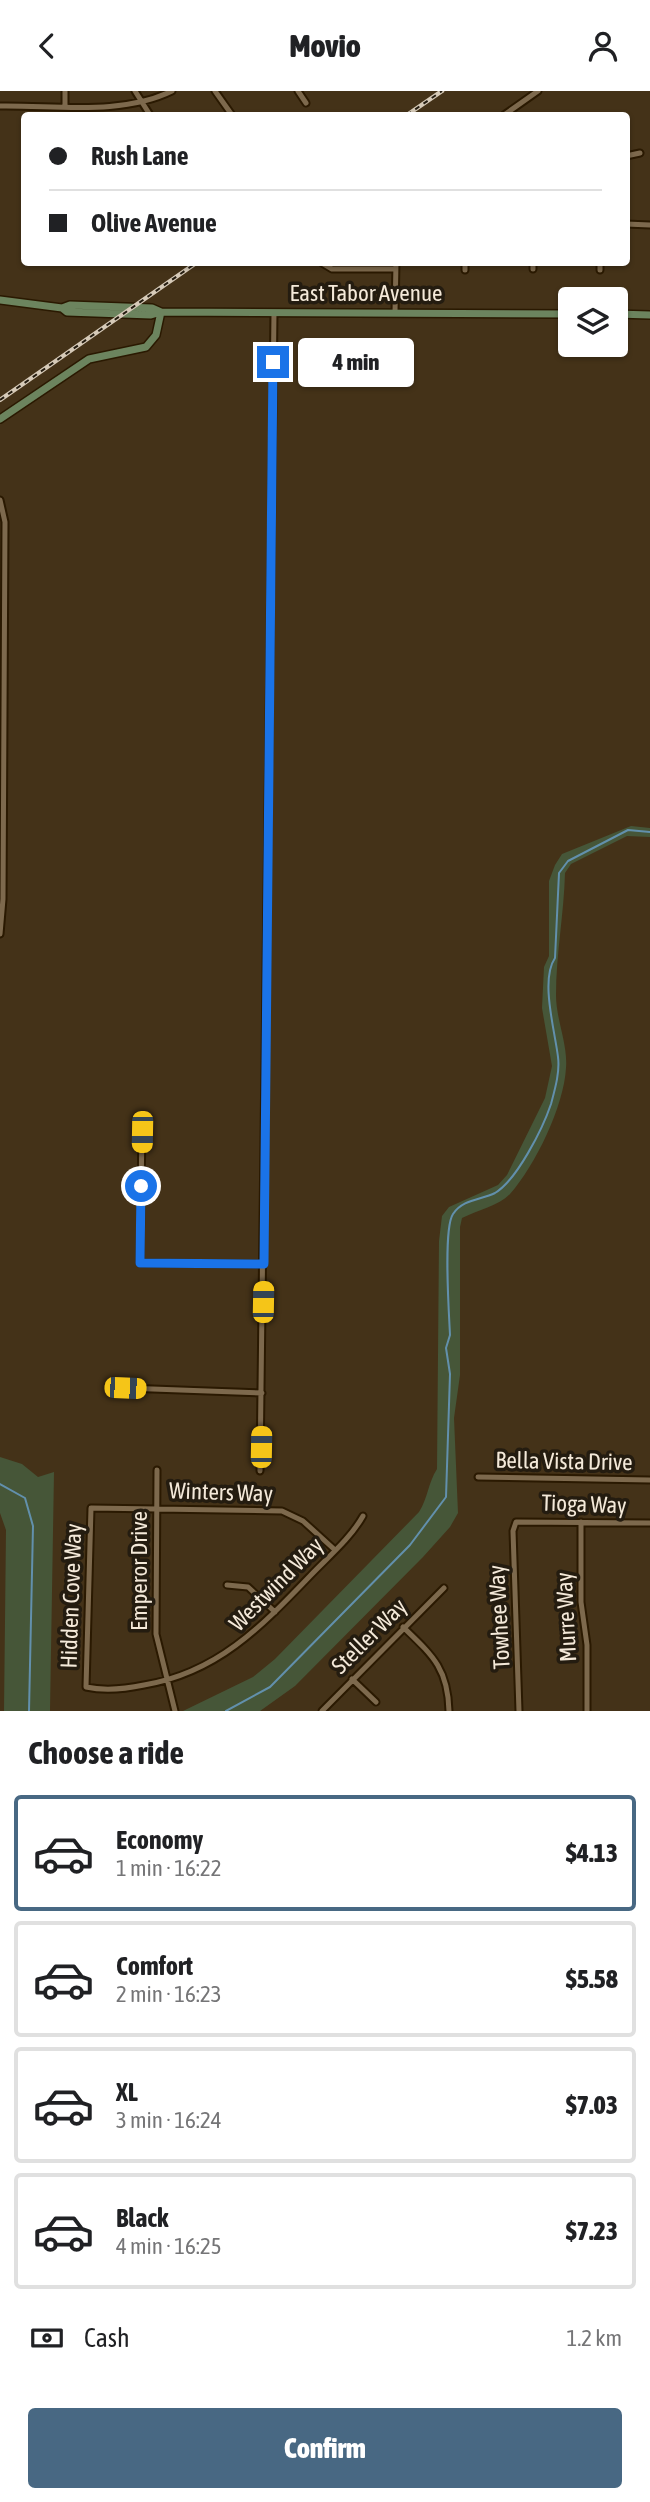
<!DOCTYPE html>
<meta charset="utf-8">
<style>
body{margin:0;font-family:"Asap Condensed",sans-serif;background:#f6f6f6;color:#202124;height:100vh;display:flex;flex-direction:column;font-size:26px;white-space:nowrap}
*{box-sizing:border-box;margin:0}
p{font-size:23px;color:#757577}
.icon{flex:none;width:38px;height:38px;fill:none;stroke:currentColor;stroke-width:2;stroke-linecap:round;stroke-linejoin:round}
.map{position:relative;height:1620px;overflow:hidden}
.panel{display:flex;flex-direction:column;background:#fff;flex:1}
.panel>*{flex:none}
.banner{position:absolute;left:21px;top:21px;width:609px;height:154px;border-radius:7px;box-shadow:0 2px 5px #0004;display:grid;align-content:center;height:154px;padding:0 28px;background:#fff}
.tools{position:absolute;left:558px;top:196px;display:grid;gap:14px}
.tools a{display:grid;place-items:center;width:70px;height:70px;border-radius:7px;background:#fff;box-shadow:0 2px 5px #0004;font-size:35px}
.end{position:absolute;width:32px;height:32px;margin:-16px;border:9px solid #1a73e8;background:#fff;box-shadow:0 0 0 4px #fff}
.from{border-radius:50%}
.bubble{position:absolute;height:49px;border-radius:7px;background:#fff;box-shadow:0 2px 5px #0004;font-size:23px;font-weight:800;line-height:49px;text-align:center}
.car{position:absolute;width:21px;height:42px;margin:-21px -10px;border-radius:9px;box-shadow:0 0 5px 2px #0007;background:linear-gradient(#f5c518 24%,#345 0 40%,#f5c518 0 76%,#345 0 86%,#f5c518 0)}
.banner b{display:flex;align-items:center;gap:24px;height:66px;font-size:26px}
.banner b+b{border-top:2px solid #e0e0e0}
.banner i{width:18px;height:18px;background:#202124}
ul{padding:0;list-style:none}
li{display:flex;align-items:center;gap:21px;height:116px;margin:0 14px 10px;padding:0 14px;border:4px solid #e0e0e0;border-radius:7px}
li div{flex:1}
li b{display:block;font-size:26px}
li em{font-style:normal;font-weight:800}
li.active{border-color:#486883}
li>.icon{width:63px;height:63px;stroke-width:1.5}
h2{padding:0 28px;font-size:32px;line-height:84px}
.pay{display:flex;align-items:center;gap:18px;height:77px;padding:0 28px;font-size:26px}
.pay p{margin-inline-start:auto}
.action{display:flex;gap:14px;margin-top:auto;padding:14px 28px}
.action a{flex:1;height:80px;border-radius:7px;background:#486883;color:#fff;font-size:28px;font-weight:800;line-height:80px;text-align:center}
header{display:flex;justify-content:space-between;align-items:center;height:91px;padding:0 28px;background:#fff;font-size:32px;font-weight:800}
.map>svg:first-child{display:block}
.green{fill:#465638}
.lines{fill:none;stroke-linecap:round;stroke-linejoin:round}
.stream{stroke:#6290ac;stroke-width:2}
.minor-casing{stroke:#2a1901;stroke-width:9}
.secondary-casing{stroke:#2a1901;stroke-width:10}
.minor{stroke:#7d694d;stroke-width:5}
.secondary{stroke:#6c845e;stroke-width:7}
.rail-casing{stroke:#d6cab8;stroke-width:4.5}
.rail{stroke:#241c10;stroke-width:2;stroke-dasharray:5;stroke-linecap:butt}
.route{stroke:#1a73e8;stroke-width:9}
.labels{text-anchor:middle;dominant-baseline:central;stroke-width:7;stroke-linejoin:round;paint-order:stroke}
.street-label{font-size:23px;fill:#f4e9d9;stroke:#241c10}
</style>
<header><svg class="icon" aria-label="back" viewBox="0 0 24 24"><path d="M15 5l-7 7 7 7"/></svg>Movio<svg class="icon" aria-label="person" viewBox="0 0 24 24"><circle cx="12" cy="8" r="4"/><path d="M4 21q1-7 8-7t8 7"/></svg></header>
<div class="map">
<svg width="650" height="1620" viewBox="0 0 650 1620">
<rect width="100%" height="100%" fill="#443218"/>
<path class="green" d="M631,735L650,737V746L627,745L571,773L565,782C564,823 556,863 556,904C556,929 568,953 566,977C564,1015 535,1075 510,1103C498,1115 478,1119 462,1127L460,1136V1284L454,1327L458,1422L450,1436L423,1466L295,1595L260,1620H183L253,1586L275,1568L419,1421C428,1407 428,1392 437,1378L439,1150L442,1125L449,1116L498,1094L507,1084L545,1007L552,975L542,917L544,876L549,865V790L555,774L562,763Z
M0,1366L22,1373L38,1386L54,1381L50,1620H4L6,1439L0,1422Z"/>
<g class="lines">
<path class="stream" d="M0,1393L25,1407L33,1435L29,1620
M226,1620L270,1596L410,1454L446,1406L450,1283L446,1257L450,1244C449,1222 443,1138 453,1123C463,1108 481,1109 495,1102C517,1089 543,1037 551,1013C555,998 560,981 558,966C555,940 540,889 555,867L559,782L568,770L628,739L650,741"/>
<g class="minor-casing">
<path id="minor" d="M65,0V14
M135,0L150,24
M215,0L232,24
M298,0L306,12
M0,15C56,14 121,25 172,0
M504,24L538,0
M626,65L640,62
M626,133L650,134
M322,172L332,178H395
M533,178V172
M465,179V172
M600,179V172
M395,221L396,172
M0,409L5,431L3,808L0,843
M142,1036L140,1172L264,1173
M125,1297L262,1302
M157,1379L156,1543L175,1620
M260,1380L274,222
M478,1386L650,1389
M581,1431V1511L587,1554V1620
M335,1459L303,1430L282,1420L91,1417L86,1596C105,1600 125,1598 144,1594C217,1582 261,1536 310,1485C328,1466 350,1448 363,1425
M227,1494L248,1496L275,1521
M403,1536C432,1564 448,1577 449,1620
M352,1588L376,1611
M322,1620L444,1497
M519,1620L513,1440L516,1431L650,1432"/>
</g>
<g class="secondary-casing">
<path id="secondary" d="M0,209L62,217L67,221L151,224L161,221
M62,217L70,214L152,217L161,221L570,223
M616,223L650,224
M0,328L89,268L146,256L156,244L161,221"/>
</g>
<use href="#minor" class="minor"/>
<use href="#secondary" class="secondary"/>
<g class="rail-casing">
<path id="rail" d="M407,24L442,0
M0,309L196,172"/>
</g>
<use href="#rail" class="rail"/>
</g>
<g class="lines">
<path class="route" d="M141,1095L140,1172L264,1173L273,271"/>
</g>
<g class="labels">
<g class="street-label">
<text x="366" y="202">East Tabor Avenue</text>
<text transform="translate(564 1370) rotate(1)">Bella Vista Drive</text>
<text transform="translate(221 1401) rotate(2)">Winters Way</text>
<text transform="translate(584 1413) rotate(2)">Tioga Way</text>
<text transform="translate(139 1480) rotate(-90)">Emperor Drive</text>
<text transform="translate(276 1493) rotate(-45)">Westwind Way</text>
<text transform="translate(71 1505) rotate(-88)">Hidden Cove Way</text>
<text transform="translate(499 1526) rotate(-93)">Towhee Way</text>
<text transform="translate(566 1526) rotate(-93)">Murre Way</text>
<text transform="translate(369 1545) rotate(-45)">Steller Way</text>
</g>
</g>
</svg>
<div class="tools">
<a><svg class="icon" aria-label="layers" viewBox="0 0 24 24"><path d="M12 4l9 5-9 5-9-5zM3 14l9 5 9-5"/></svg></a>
</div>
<i class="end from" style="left:141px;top:1095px"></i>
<i class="end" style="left:273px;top:271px"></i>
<div class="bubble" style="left:298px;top:247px;width:116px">4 min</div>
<i class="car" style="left:142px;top:1041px;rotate:181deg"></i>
<i class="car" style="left:263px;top:1211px;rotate:1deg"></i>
<i class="car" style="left:125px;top:1297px;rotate:92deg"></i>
<i class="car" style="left:261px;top:1356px;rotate:1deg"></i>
<div class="banner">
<b><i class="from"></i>Rush Lane</b>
<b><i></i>Olive Avenue</b>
</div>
</div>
<section class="panel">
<h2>Choose a ride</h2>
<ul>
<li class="active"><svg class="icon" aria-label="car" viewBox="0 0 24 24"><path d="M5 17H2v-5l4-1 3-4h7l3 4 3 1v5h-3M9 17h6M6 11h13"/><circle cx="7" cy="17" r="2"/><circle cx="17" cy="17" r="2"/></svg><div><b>Economy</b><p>1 min · 16:22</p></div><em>$4.13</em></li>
<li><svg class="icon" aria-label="car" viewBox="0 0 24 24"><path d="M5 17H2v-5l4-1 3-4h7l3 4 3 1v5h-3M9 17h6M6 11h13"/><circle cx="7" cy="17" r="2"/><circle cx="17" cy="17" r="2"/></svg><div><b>Comfort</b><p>2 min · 16:23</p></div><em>$5.58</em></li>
<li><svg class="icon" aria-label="car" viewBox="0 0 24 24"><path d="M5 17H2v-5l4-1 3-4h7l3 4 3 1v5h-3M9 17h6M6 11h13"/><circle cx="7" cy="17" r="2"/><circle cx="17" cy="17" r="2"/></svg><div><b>XL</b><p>3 min · 16:24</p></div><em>$7.03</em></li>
<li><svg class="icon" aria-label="car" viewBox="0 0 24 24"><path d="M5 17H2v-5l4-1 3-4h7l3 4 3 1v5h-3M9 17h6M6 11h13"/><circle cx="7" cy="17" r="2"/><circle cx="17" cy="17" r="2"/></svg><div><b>Black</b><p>4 min · 16:25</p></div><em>$7.23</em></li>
</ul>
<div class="pay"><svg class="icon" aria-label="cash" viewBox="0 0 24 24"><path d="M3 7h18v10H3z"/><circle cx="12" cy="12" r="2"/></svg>Cash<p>1.2 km</p></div>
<div class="action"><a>Confirm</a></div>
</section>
